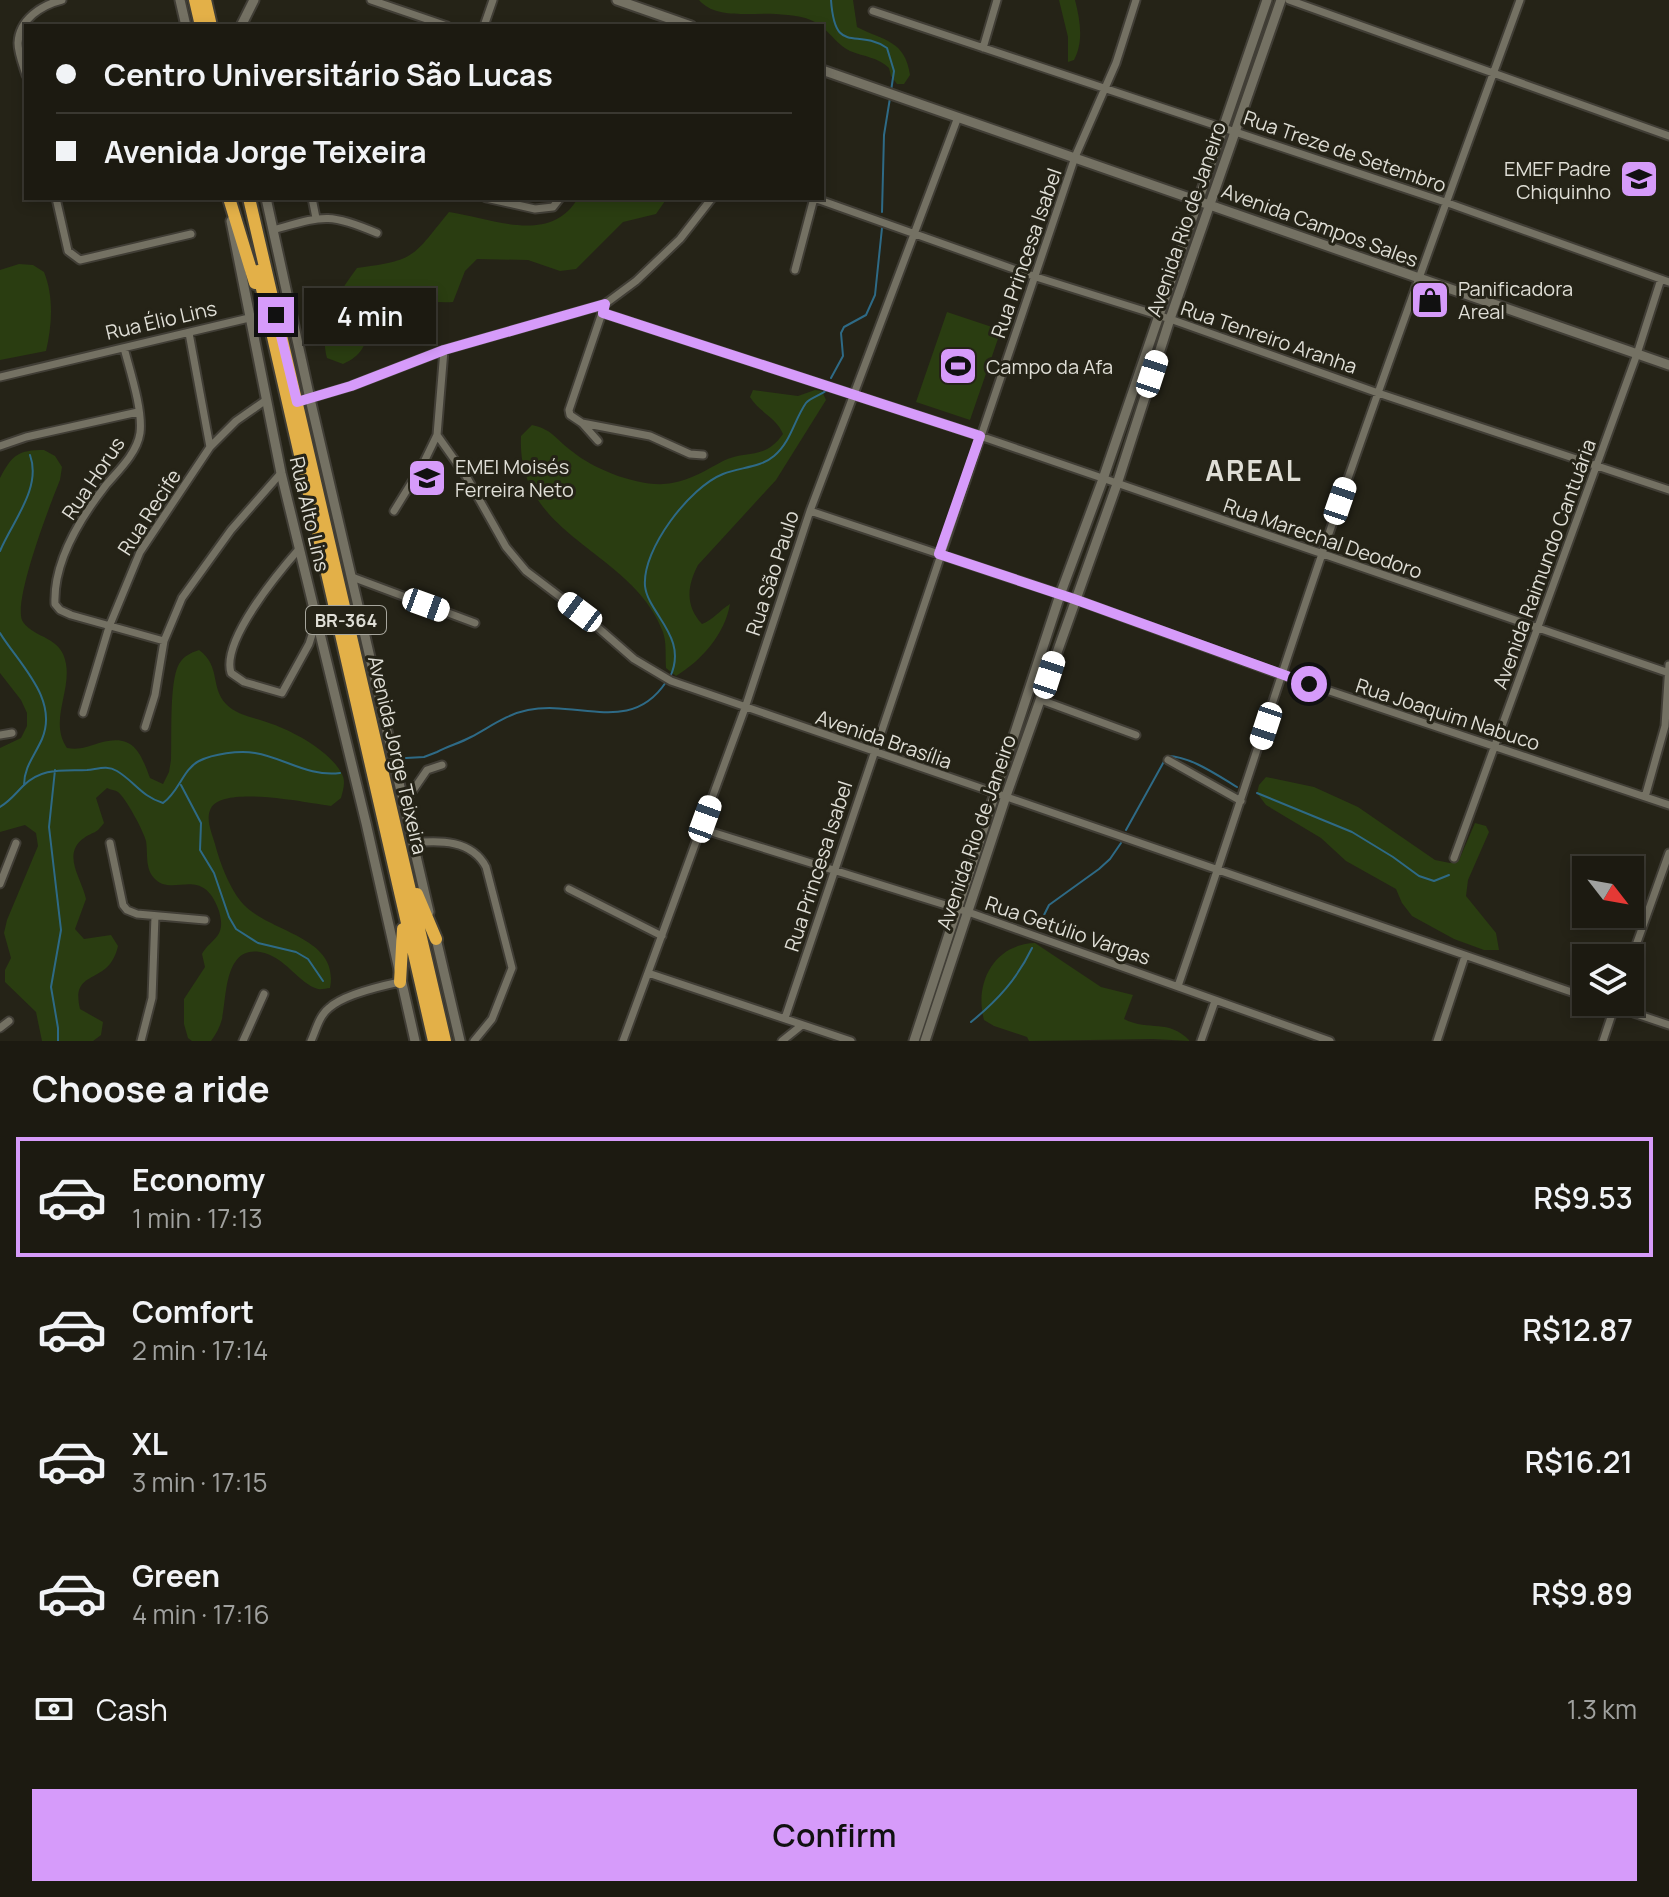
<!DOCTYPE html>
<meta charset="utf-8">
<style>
body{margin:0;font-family:Manrope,sans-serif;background:#29271f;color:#f1f3f6;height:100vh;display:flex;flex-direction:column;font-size:30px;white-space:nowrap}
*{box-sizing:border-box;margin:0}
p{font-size:26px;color:#a0a19f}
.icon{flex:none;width:44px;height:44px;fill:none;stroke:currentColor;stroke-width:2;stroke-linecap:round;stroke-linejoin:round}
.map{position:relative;height:1041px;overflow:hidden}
.details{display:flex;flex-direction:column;background:#1c1a11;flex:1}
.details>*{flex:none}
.top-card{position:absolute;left:24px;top:24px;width:800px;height:176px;border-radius:0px;box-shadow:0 4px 12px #0003,0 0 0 2px #3a3831;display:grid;align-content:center;height:176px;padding:0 32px;background:#1c1a11}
.needle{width:52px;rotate:121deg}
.buttons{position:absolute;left:1572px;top:856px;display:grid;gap:16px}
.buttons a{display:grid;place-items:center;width:72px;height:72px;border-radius:0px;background:#1c1a11;box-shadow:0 4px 12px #0003,0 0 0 2px #3a3831;font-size:40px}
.end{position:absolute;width:36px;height:36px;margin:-18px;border:10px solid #d69bfa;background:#111;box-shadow:0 0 0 4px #111}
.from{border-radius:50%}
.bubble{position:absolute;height:56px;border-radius:0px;background:#1c1a11;box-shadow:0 4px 12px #0003,0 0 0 2px #3a3831;font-size:26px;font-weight:600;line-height:56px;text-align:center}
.car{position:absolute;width:24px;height:48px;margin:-24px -12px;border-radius:10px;box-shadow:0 0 6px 2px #0007;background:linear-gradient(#fff 24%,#345 0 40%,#fff 0 76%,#345 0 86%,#fff 0)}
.top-card b{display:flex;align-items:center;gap:28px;height:76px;font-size:30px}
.top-card b+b{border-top:2px solid #3a3831}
.top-card i{width:20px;height:20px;background:#f1f3f6}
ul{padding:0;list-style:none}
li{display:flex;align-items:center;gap:24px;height:120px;margin:0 16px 12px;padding:0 16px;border:4px solid transparent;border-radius:0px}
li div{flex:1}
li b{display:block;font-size:30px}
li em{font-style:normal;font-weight:600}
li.selected{border-color:#d69bfa}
li>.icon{width:72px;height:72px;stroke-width:1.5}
h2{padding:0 32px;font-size:36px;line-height:96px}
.pay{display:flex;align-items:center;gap:20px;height:88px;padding:0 32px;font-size:30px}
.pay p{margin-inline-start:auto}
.button{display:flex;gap:16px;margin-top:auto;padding:16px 32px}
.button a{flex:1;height:92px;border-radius:0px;background:#d69bfa;color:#111;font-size:32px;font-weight:600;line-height:92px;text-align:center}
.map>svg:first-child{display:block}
.green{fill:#2a3d11}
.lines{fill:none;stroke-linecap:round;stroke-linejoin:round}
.stream{stroke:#2e6a86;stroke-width:2}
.street-casing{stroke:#413e36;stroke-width:11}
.secondary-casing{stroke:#413e36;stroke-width:13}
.highway-casing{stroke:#413e36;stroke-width:16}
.street{stroke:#747163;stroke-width:7}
.secondary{stroke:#747163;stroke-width:9}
.highway{stroke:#e3b048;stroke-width:12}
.route{stroke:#d69bfa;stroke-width:10}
.labels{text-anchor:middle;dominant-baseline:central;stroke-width:6;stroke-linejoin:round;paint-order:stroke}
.shield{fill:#252317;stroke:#a7a69d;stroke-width:2}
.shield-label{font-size:18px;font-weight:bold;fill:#dfded6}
.street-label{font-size:20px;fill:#dfded6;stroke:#252317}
.poi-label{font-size:20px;fill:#dfded6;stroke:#252317;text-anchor:start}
.district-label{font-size:28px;font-weight:bold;letter-spacing:2px;fill:#dfded6;stroke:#252317}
</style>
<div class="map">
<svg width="1669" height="1041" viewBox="0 0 1669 1041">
<rect width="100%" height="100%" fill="#252317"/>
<path class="green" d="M699,0H853L857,27C884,41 905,40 910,75L904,84H897L891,76L889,68C877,57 865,57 850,51C839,46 832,35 822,27C810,16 791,15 776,14C752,12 716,20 699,0Z
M1059,0H1075C1080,20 1084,41 1074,60L1068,62V37Z
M578,198H664L665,201L656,214L623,222L576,269L560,271L528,260L477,259L465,271L453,302C432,304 411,296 390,303C356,316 382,347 343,364L327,358C318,325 337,295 357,268C417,260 412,257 449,212C491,218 550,246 578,198Z
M19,264L33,265L44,272C54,297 52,325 46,351L0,360V270Z
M947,312L1001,330L970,420L916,402Z
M753,390L798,396L815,390L822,391L826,400L776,480L698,565C687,586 685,606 702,624C713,620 720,610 730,604C725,634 701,661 676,676L666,668C665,656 667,644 663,632C632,549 516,538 521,436L532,425C554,430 556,440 573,452C595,470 643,489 672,483C691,480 706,470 723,461C748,449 764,461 783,434C777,418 759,412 750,397Z
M44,450L55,456L62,467L60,480C51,502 11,605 23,622C35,639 62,636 66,664C71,692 49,722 67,748C80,750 86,747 99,743C133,733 140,751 150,778L163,784L169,772L171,760C172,737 169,682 179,664C184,656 190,653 199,650C221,666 210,687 226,704C237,716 257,718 272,724C295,732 331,752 342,774C346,782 343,790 341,798L331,806C307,803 224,785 211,808C205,819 212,833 215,844C220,863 230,890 244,905C271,933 340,937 330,988C326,988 322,990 318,989C299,984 285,956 260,952C224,946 227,997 222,1019C220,1027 216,1034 211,1041H192L188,1038L184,1024V999L205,967L202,954C206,946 213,942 218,935C223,927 221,919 219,911C202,863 173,899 154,878C145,868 148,853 146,841C144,832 126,798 118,792C115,790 111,790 107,788L96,798L104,823C95,835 94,831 84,838C61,854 82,879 86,899L75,929L84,939L111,935L118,946C109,987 70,967 80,1009L103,1022L101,1035L93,1041H42L36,1012L5,982V970L11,958L4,933L7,920L38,846L36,833L25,825L0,832V748L21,738L27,726V713L21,700L0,673V478C12,455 18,450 44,450Z
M1266,777L1314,787L1358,807L1435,860L1450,863L1459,860L1475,823L1486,826L1489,832L1468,880L1466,896L1496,933L1499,950H1484L1454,939L1412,916L1402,903L1396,889L1346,861L1321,838L1266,805L1257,793L1259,785Z
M1035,943L1101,987L1133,995L1124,1019C1150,1032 1168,1018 1190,1041L1153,1039L1029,1041L1027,1037L994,1026L984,1020C974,983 994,944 1035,943Z"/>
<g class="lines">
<path class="stream" d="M831,0C835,57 856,27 887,48L894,71L891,91
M882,212L884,135L890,98
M831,378L843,356L841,333L844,327L866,315L875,295L882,228
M0,551C12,522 42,488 30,455
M0,633C19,664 59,699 42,739C35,755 24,767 24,785
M670,677C689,637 648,614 645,586C642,549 690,487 723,474C740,467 760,468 774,456C791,442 794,420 806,403C810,398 821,395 827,390
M406,758L424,757L437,752C448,746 460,743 471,737C490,727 507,714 528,710C579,700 631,735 666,682
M55,770L49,827L61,930L51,987L58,1028V1041
M181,785L201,823L200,850L214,873L229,917L236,929L258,943L296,952L308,959L323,981
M1257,793L1352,832L1393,857L1419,876L1434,881L1449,875
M0,807C10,801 15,794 23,786C42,767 63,771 87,770C98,769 107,765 117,771C135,782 141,796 163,803C179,792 183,769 199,761C213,754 239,750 255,753C285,758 308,777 340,773
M1126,830L1167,756C1190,756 1217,775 1237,787
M1040,923L1049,905L1099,869L1110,859L1121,843
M971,1022C998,1000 1017,979 1032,948"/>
<g class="street-casing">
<path id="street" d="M371,0L447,26
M1289,0L1669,136
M873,11L1445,202L1669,282
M484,26L493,0
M983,48L997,0
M26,75C23,65 18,53 18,43C19,19 42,5 62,0
M56,198L68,251L80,260L191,234
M312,198L316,218
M486,198L535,209L553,207L560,198
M814,198L1036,277L1170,319L1378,393L1669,490
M273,230C323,216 328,212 377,233
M795,270L814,198
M603,313L980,436L1669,673
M189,333L210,447
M124,348C130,371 143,410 140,433C137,453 119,470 106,485C81,517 53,561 55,604L60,610L71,615L164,641
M0,377L249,318
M297,402L351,386L444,350L605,304L636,281L680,239L712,198
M582,423L650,436L690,454L703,455
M437,435L466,476L506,547L526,571L580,612L634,659L671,681L1586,997
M598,441L582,423L570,415L569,410L603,310
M0,446L26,437L138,412
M394,511L423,464L437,435L444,350
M810,511L1074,599L1282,675L1669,805
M299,549C278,573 221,641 231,673L244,682L282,693L309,644L316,622
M352,577L475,623
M1041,700L1136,735
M83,713L109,627L140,552L210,447L236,421L266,400
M145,727L155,695L164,641L182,598L231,530L281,473
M0,735L12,733
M1168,760L1241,801
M1645,797L1665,726L1669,665
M403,805L427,770L442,765
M702,829L968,912L1330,1041
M110,843L123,905L127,910L137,914L205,920
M412,843C440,840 472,840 486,867L512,968L492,1019L474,1041
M1454,858L1637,354L1661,279
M0,884L16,843
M569,889L662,936
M1630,962L1669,853
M648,973L851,1041
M1178,986C1228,842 1273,698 1322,554C1385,368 1453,184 1520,0
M1601,1002L1669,1025
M785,1018L1075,157L1116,63L1136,0
M0,1028L9,1021
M141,1041L152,998L155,916
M243,1041L264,994
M311,1041C316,1030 319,1016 329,1008C343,995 381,986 400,982
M623,1041L745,708L810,511L958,117
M782,1041L802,1025
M1201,1041L1215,1001
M1437,1041L1465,956
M1603,1041L1615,1005"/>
</g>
<g class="secondary-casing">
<path id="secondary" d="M180,0L186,26
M617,0L691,26
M241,26L254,0
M822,70L1669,365
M266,198L310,399L429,912
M231,221L281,473L366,823L415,1041
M435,934L460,1041
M914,1041L1060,595L1103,479L1267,0
M925,1041L1006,796L1117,484L1170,319L1281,0"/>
</g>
<g class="highway-casing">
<path id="highway" d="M195,0L201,26
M205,0L211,26
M229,198L255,283
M249,198L445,1041
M258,271L434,1041
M417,894L436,939
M400,982L403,929"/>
</g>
<use href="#street" class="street"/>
<use href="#secondary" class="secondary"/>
<use href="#highway" class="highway"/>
</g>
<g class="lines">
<path class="route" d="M276,315L297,402L351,386L444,350L605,304L603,313L980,436L939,554L1074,599L1309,684"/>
</g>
<defs>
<g id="school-square" transform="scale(2)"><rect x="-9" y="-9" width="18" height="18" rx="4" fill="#d69bfa" stroke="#252317"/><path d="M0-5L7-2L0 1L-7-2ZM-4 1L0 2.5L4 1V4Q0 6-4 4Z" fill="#111"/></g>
<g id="shop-square" transform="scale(2)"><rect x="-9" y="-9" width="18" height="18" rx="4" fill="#d69bfa" stroke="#252317"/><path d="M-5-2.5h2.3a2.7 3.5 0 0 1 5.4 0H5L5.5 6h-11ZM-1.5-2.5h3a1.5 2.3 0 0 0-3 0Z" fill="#111"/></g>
<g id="stadium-square" transform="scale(2)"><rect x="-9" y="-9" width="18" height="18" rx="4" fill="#d69bfa" stroke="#252317"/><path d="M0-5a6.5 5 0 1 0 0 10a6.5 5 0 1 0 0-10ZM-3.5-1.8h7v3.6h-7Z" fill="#111"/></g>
</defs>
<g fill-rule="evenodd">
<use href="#school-square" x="1639" y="179"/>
<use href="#shop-square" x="1430" y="300"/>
<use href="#stadium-square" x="958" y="366"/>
<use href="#school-square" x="427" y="478"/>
</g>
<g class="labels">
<rect class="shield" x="306" y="606" width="80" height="28" rx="6"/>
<g class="shield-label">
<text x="346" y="620">BR-364</text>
</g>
<g class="street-label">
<text transform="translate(1345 151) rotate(19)">Rua Treze de Setembro</text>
<text transform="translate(1186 219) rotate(-71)">Avenida Rio de Janeiro</text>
<text transform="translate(1320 225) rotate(20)">Avenida Campos Sales</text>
<text transform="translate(1026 253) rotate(-71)">Rua Princesa Isabel</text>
<text transform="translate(161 320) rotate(-13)">Rua Élio Lins</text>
<text transform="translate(1269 337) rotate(19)">Rua Tenreiro Aranha</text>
<text transform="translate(93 478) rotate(-56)">Rua Horus</text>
<text transform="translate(149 512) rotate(-57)">Rua Recife</text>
<text transform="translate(310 514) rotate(77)">Rua Alto Lins</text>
<text transform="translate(1323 538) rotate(19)">Rua Marechal Deodoro</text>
<text transform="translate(1544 564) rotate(-70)">Avenida Raimundo Cantuária</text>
<text transform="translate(772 573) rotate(-72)">Rua São Paulo</text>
<text transform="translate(1448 714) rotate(18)">Rua Joaquim Nabuco</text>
<text transform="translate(884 739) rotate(19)">Avenida Brasília</text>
<text transform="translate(398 755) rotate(77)">Avenida Jorge Teixeira</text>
<text transform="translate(976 832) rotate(-71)">Avenida Rio de Janeiro</text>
<text transform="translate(818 866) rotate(-72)">Rua Princesa Isabel</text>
<text transform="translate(1068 930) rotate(19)">Rua Getúlio Vargas</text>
</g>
<g class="poi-label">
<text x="1611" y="168" text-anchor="end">EMEF Padre<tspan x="1611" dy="23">Chiquinho</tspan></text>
<text x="1458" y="288">Panificadora<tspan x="1458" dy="23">Areal</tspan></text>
<text x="986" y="366">Campo da Afa</text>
<text x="455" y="466">EMEI Moisés<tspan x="455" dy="23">Ferreira Neto</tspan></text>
</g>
<g class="district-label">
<text x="1254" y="470">AREAL</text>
</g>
</g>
</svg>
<div class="buttons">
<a><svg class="needle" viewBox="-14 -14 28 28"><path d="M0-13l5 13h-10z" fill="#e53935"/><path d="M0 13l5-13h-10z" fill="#a0a19f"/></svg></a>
<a><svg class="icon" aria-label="layers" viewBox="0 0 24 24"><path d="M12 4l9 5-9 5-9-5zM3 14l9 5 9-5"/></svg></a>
</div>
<i class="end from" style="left:1309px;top:684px"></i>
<i class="end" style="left:276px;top:315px"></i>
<div class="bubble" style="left:304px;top:288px;width:132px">4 min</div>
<i class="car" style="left:1152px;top:374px;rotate:18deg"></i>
<i class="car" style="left:1340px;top:501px;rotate:19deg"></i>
<i class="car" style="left:426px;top:605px;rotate:110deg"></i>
<i class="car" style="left:580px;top:612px;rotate:307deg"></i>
<i class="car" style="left:1049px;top:675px;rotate:18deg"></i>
<i class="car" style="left:1266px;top:726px;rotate:198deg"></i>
<i class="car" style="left:705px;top:819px;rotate:20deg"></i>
<div class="top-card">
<b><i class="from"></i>Centro Universitário São Lucas</b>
<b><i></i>Avenida Jorge Teixeira</b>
</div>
</div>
<section class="details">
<h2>Choose a ride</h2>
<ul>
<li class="selected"><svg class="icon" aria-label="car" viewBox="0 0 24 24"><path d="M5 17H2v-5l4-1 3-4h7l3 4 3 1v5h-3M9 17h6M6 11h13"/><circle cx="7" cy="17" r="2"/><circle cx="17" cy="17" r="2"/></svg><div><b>Economy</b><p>1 min · 17:13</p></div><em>R$9.53</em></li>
<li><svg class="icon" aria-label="car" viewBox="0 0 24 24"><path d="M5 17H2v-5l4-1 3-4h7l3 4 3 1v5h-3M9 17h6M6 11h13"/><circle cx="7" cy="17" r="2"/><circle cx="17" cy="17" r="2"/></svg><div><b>Comfort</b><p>2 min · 17:14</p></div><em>R$12.87</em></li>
<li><svg class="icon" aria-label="car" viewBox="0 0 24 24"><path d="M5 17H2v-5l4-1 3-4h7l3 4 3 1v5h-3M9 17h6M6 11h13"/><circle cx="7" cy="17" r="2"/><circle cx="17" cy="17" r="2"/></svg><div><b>XL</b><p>3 min · 17:15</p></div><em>R$16.21</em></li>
<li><svg class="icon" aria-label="car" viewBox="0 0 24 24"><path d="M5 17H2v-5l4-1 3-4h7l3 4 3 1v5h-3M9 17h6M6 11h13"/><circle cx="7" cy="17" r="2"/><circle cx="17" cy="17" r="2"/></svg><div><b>Green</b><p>4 min · 17:16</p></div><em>R$9.89</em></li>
</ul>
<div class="pay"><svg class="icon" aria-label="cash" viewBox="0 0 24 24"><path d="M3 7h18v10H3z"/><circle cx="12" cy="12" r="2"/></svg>Cash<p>1.3 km</p></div>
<div class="button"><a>Confirm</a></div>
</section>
